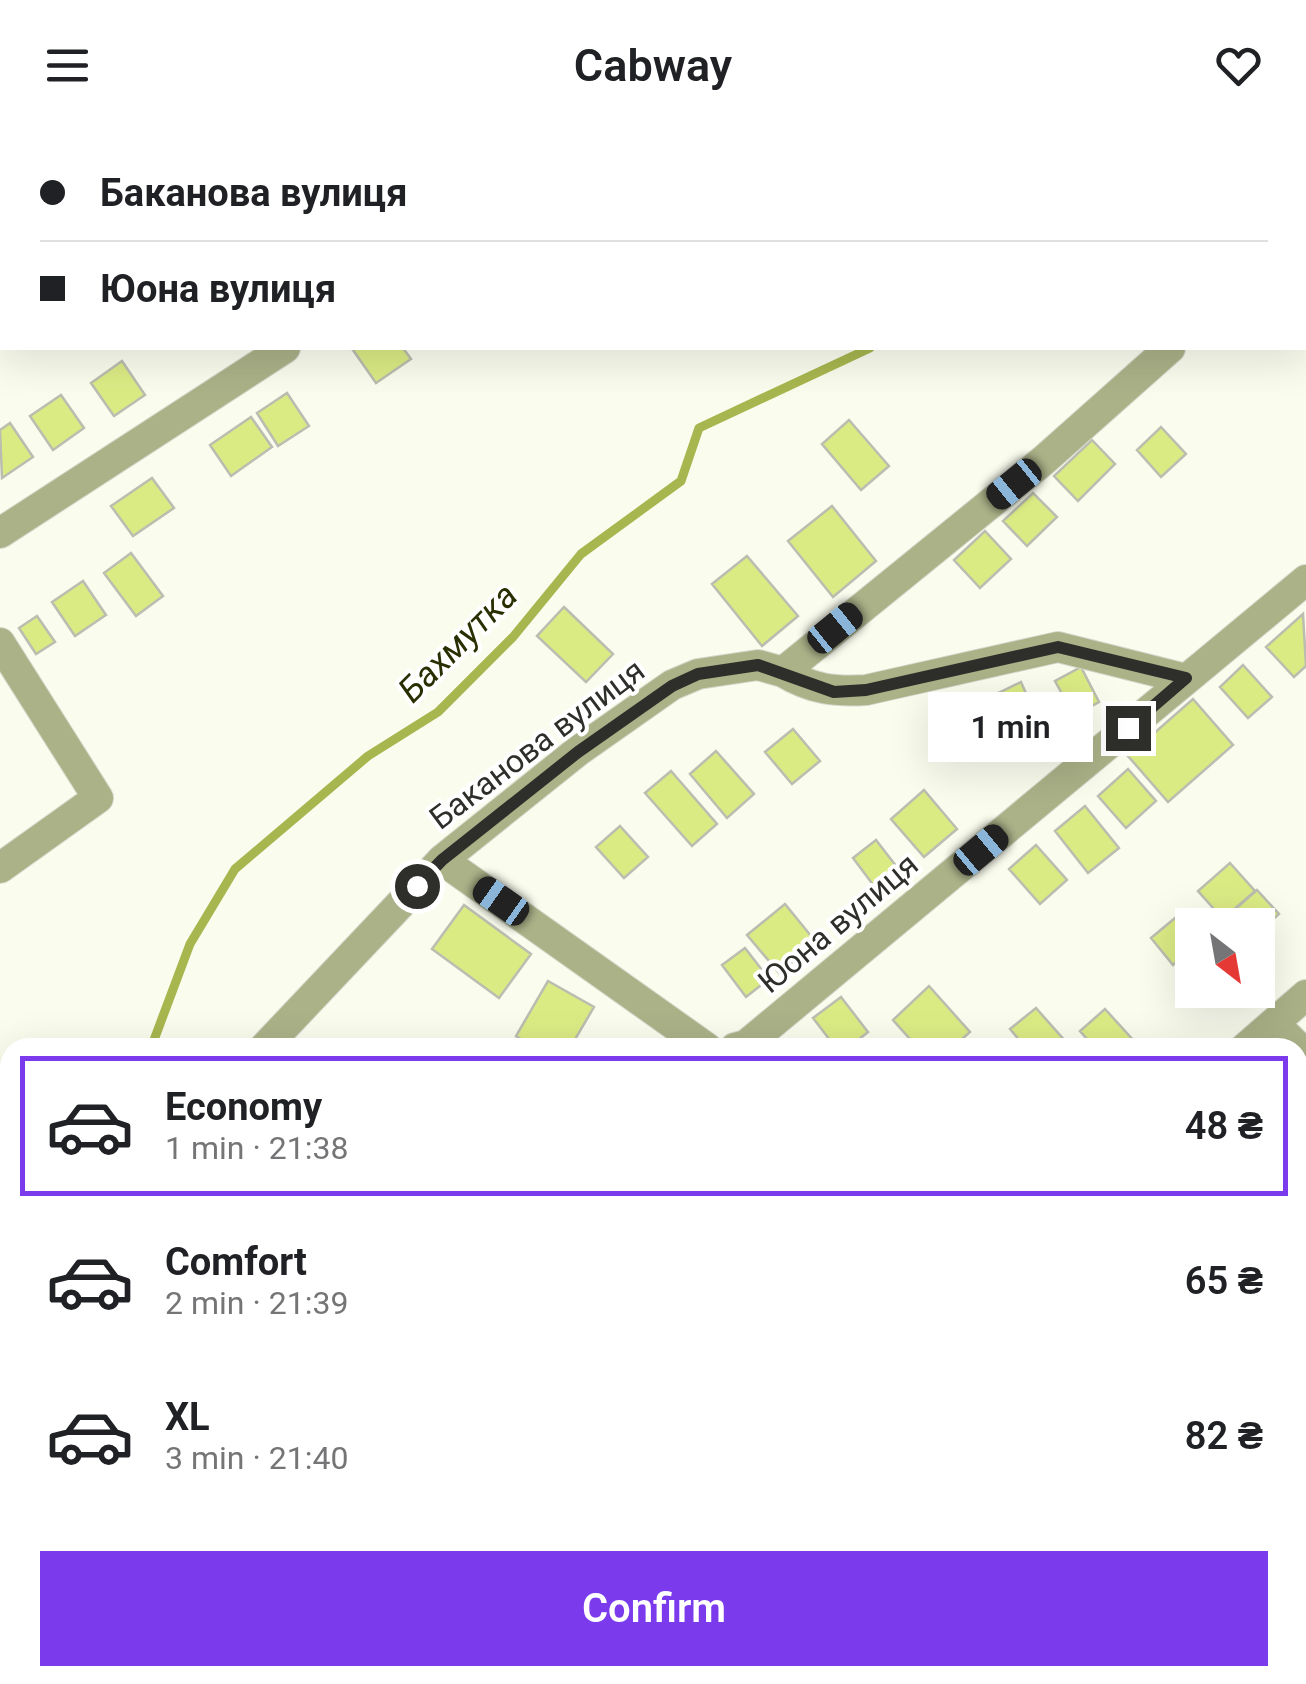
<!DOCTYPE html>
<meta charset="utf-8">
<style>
body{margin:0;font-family:Roboto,sans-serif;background:#f2f2f2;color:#202124;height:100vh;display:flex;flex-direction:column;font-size:38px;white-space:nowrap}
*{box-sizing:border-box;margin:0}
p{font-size:32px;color:#757577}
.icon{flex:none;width:55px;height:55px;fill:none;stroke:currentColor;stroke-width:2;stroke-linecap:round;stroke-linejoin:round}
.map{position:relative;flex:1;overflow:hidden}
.details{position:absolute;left:0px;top:908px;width:1308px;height:648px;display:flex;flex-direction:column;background:#fff;border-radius:30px 30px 0 0;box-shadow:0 10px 40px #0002}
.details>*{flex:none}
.guide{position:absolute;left:0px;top:0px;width:1308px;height:220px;box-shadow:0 10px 40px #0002;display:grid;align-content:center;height:220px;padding:0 40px;background:#fff}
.needle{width:65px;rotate:149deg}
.controls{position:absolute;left:1175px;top:778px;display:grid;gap:20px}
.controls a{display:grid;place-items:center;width:100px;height:100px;border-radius:0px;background:#fff;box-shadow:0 10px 40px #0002;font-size:50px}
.end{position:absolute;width:45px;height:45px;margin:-22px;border:12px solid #2e2f2a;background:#fff;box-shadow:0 0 0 5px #fff}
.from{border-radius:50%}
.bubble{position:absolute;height:70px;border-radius:0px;background:#fff;box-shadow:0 10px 40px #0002;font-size:32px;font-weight:600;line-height:70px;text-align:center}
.car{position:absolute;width:30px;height:60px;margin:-30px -15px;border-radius:12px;box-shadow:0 0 8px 2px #0007;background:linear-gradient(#222 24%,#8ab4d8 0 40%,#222 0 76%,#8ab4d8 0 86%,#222 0)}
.guide b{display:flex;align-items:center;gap:35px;height:95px;font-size:38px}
.guide b+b{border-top:2px solid #e0e0e0}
.guide i{width:25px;height:25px;background:#202124}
ul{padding:18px 0 0;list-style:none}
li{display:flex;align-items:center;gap:30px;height:140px;margin:0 20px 15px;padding:0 20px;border:5px solid transparent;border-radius:0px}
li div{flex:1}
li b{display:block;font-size:38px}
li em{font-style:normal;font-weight:600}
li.active{border-color:#7c3aed}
li>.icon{width:90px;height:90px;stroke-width:1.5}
.action{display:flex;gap:20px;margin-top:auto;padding:20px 40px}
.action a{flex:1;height:115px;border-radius:0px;background:#7c3aed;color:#fff;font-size:40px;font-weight:600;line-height:115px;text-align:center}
header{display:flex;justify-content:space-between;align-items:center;height:130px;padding:0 40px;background:#fff;font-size:45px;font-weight:600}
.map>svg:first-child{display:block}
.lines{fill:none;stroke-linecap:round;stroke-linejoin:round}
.stream{stroke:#a8b64f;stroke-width:9}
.river{stroke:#a8b64f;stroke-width:50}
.building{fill:#dbeb84;stroke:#babdaf;stroke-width:2.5}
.minor-casing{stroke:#d5d8cb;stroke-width:32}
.minor{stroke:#abb288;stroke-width:30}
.route{stroke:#2e2f2a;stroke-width:12}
.labels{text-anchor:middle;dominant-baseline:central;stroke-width:8;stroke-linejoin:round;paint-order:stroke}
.street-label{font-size:32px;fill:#2e2f2a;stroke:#fff}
.water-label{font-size:35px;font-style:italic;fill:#2a2f02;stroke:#fff}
</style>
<header><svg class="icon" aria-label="menu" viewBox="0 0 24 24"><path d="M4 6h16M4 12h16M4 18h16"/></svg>Cabway<svg class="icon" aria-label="heart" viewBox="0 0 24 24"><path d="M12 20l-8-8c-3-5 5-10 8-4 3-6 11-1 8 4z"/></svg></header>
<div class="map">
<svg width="1306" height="1554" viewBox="0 0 1306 1554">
<rect width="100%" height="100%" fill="#fafdee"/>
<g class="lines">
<path class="stream" d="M1149,2L1152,0
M151,918L190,814L235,739L368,626L438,582L513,507L581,424L681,351L699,298L870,218
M0,1226L10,1211"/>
<path class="river" d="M0,1269L10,1270
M1298,1329L1306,1331"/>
</g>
<path class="building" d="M285,0H327L328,2H287Z
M698,0H744L745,2H700Z
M358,218H403L411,229L376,253L353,220Z
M122,231L145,265L114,286L91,253Z
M287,263L309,296L278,316L257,283Z
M61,265L84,298L53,320L30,286Z
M251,287L272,317L231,346L210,315Z
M849,290L889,336L861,360L822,314Z
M10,293L33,327L2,348L0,300Z
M1161,297L1186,324L1161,347L1137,320Z
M1092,310L1115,334L1078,371L1054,346Z
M152,348L174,378L133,406L111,376Z
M1033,363L1057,387L1027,416L1003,391Z
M832,376L876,431L833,467L788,411Z
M985,401L1011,429L980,458L954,430Z
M131,423L163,466L136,486L104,443Z
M747,426L798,486L762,516L712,454Z
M83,451L106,485L75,506L52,472Z
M564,477L613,524L586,552L537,506Z
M1303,484L1306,536L1294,547L1266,517Z
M37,486L55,512L36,524L19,498Z
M1243,535L1272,567L1248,588L1220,557Z
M1081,537L1099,572L1074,586L1055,551Z
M1021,552L1037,588L1011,601L994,565Z
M1193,569L1233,615L1168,672L1128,626Z
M793,599L820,631L792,654L765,622Z
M716,621L754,664L727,688L690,644Z
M1128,639L1156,671L1126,698L1098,666Z
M671,641L717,694L692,716L645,663Z
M924,660L957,699L924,727L891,689Z
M1085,676L1119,718L1088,743L1055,701Z
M620,696L648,727L624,748L596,717Z
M876,710L900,741L877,760L853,728Z
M1036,715L1067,750L1040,774L1009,739Z
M1230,733L1255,761L1223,789L1198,761Z
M1257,760L1279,784L1258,803V795H1217Z
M785,774L816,812L779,843L747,805Z
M464,775L531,824L499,868L432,819Z
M1181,783L1192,797V819L1173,835L1151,808Z
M745,818L769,849L746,867L722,835Z
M548,851L594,877L570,918H535L516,906Z
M929,856L970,902L952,918H918L893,890Z
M841,867L868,902L848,918H836L813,888Z
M1036,878L1066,912L1059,918H1026L1010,899Z
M1105,879L1135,912L1130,918H1095L1080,901Z
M1298,984L1306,988V1052L1298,1047Z"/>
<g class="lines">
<g class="minor-casing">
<path id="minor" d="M176,0L177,2
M94,2L98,0
M622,2L626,0
M0,64L2,62
M1305,97L1306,96
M0,403L285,218
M0,513L98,668L0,738
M783,542C811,559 834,562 866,560L1058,517L1186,549
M442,730L707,918
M1274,893L1306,925
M264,918L442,730L578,621L672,555L698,544L758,535L783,542L1044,330L1170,218
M735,918L746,915L1306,450
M1245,918L1306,865
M0,1077H10"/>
</g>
<use href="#minor" class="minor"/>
</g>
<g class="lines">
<path class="route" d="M417,756L442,730L578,622L672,556L698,544L758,535L834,562L866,560L1058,517L1186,548L1128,598"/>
</g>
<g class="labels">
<g class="street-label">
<text transform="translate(537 614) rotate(-37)">Баканова вулиця</text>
<text transform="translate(838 793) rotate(-40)">Юона вулиця</text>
</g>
<g class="water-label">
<text transform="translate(458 513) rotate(-45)">Бахмутка</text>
</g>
</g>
</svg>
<div class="controls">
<a><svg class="needle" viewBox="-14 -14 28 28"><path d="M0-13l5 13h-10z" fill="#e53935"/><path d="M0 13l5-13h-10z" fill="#757577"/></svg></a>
</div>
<i class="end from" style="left:417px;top:756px"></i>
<i class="end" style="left:1128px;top:598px"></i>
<div class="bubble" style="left:928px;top:562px;width:165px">1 min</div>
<i class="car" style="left:1014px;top:354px;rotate:231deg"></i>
<i class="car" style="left:835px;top:498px;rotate:51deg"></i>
<i class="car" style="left:981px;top:720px;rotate:50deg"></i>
<i class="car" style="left:501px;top:771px;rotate:305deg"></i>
<div class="guide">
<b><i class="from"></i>Баканова вулиця</b>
<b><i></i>Юона вулиця</b>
</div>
<section class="details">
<ul>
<li class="active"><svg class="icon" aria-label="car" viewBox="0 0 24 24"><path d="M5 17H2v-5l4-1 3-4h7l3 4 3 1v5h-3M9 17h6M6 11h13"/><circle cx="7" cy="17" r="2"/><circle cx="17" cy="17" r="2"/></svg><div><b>Economy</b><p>1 min · 21:38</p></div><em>48 ₴</em></li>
<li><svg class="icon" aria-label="car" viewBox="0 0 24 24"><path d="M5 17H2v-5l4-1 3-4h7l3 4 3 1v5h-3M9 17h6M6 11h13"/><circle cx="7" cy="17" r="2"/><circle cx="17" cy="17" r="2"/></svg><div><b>Comfort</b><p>2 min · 21:39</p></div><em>65 ₴</em></li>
<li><svg class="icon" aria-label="car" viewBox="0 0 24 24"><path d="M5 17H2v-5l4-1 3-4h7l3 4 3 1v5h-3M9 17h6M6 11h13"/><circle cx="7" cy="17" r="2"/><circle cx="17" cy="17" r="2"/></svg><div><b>XL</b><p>3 min · 21:40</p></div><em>82 ₴</em></li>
</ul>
<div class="action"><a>Confirm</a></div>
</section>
</div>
